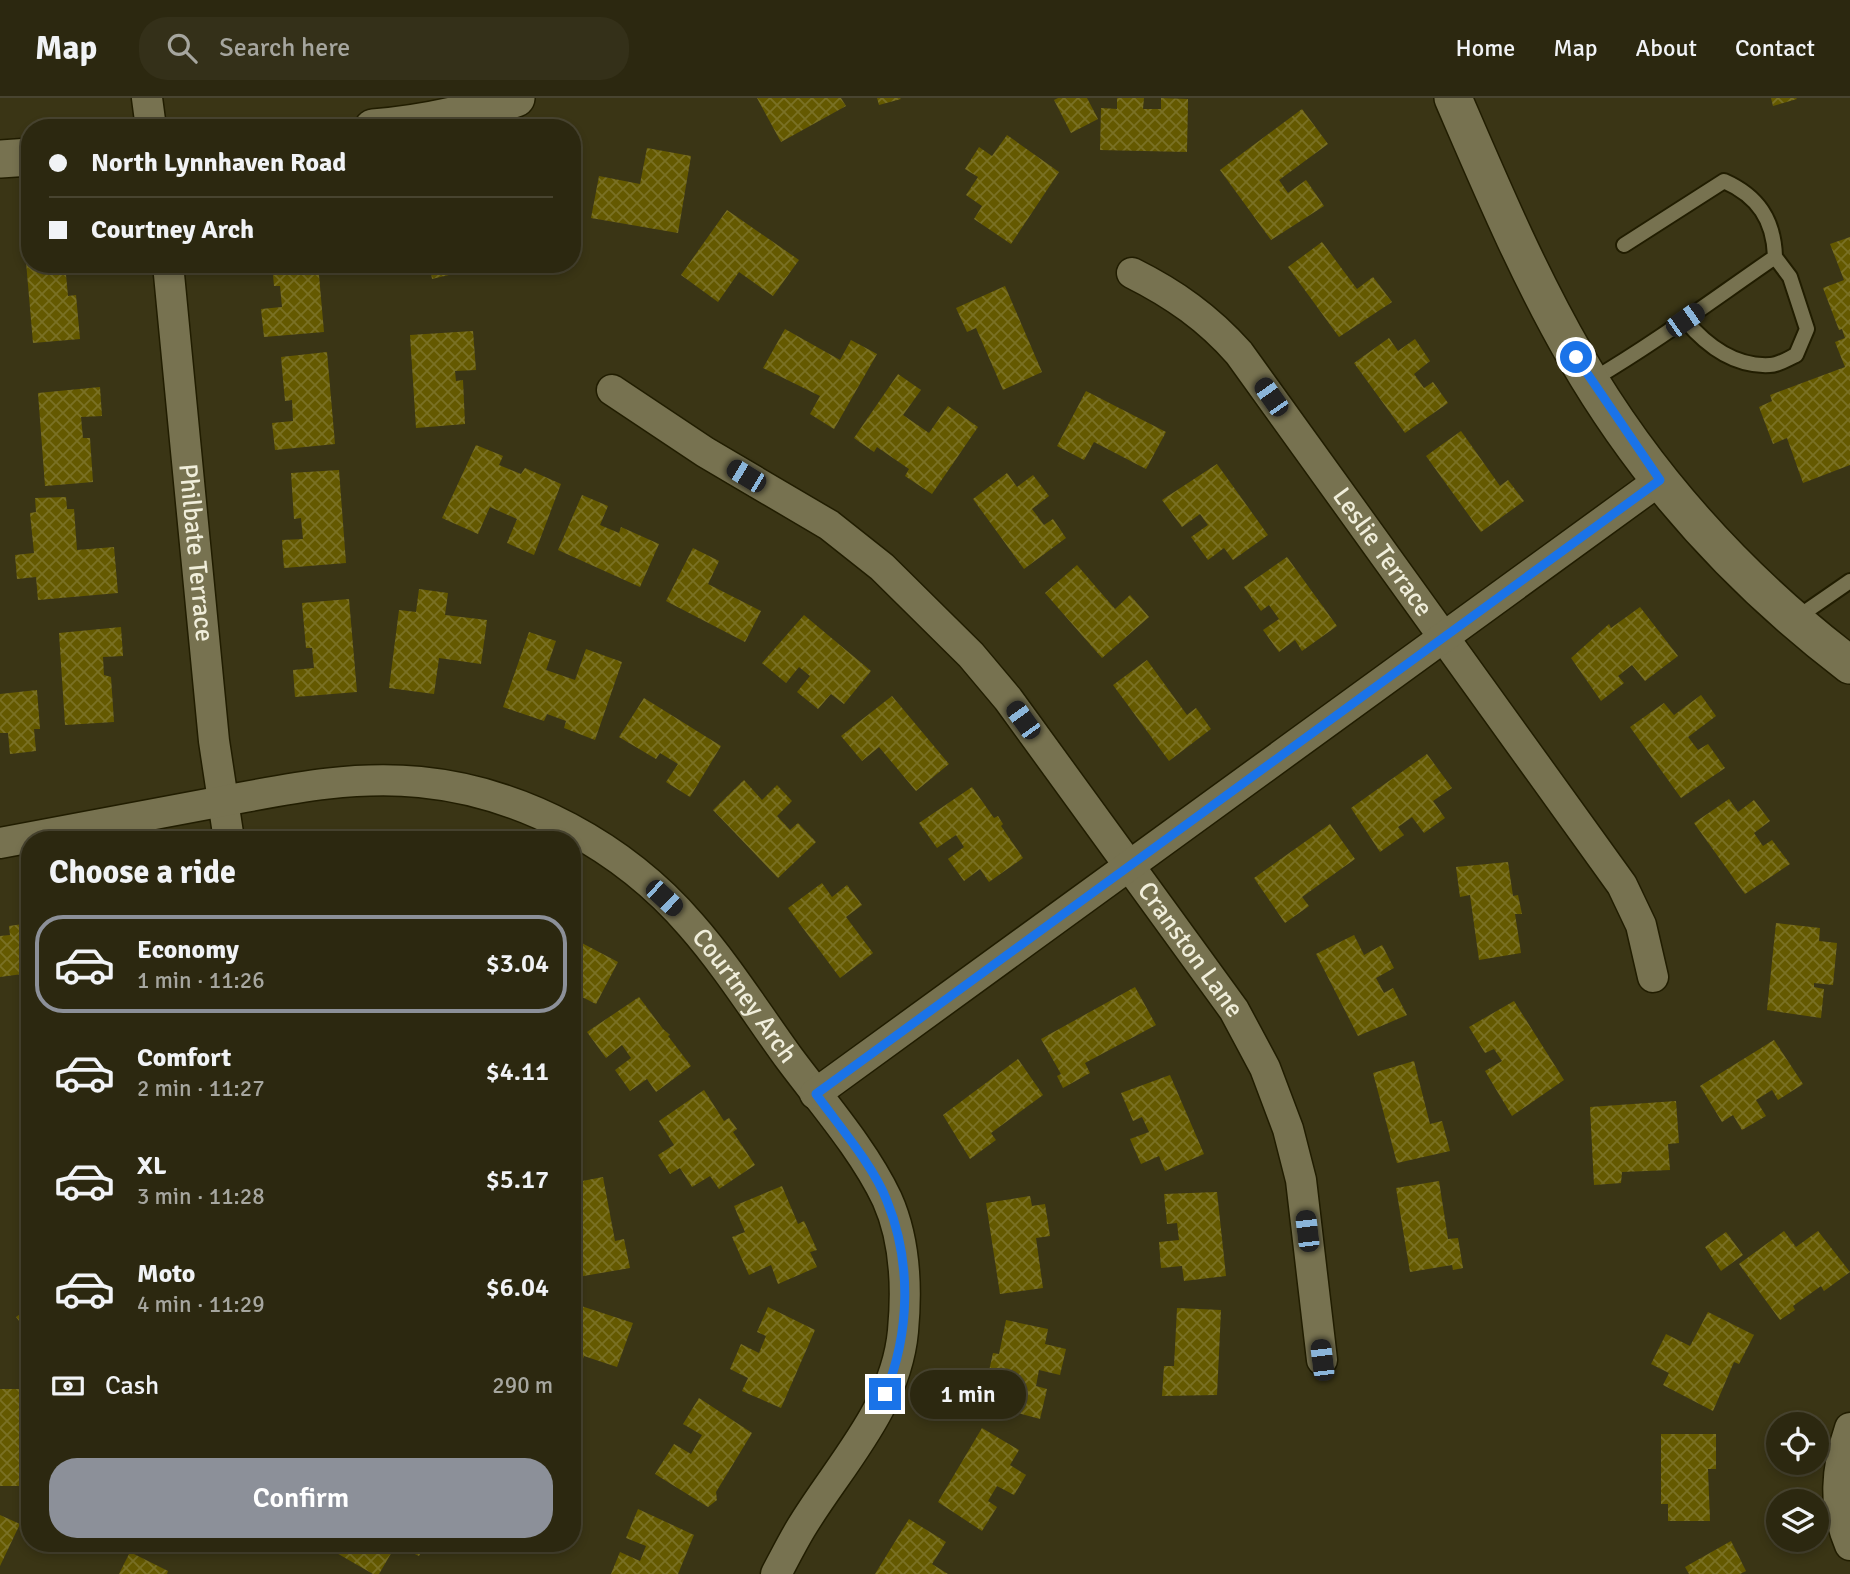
<!DOCTYPE html>
<meta charset="utf-8">
<style>
body{margin:0;font-family:Signika,sans-serif;background:#343019;color:#f1f3f6;height:100vh;display:flex;flex-direction:column;font-size:26px;white-space:nowrap}
*{box-sizing:border-box;margin:0}
p{font-size:23px;color:#a6a69f}
.icon{flex:none;width:38px;height:38px;fill:none;stroke:currentColor;stroke-width:2;stroke-linecap:round;stroke-linejoin:round}
.map{position:relative;flex:1;overflow:hidden}
.panel{position:absolute;left:21px;top:733px;width:560px;height:721px;display:flex;flex-direction:column;background:#2c2810;border-radius:28px;box-shadow:0 4px 10px #0003,0 0 0 2px #484430}
.panel>*{flex:none}
.banner{position:absolute;left:21px;top:21px;width:560px;height:154px;border-radius:28px;box-shadow:0 4px 10px #0003,0 0 0 2px #484430;display:grid;align-content:center;height:154px;padding:0 28px;background:#2c2810}
.controls{position:absolute;left:1766px;top:1314px;display:grid;gap:14px}
.controls a{display:grid;place-items:center;width:63px;height:63px;border-radius:50%;background:#2c2810;box-shadow:0 4px 10px #0003,0 0 0 2px #484430;font-size:35px}
.end{position:absolute;width:32px;height:32px;margin:-16px;border:9px solid #1a73e8;background:#fff;box-shadow:0 0 0 4px #fff}
.from{border-radius:50%}
.bubble{position:absolute;height:49px;border-radius:24px;background:#2c2810;box-shadow:0 4px 10px #0003,0 0 0 2px #484430;font-size:23px;font-weight:600;line-height:49px;text-align:center}
.car{position:absolute;width:21px;height:42px;margin:-21px -10px;border-radius:9px;box-shadow:0 0 5px 2px #0007;background:linear-gradient(#222 24%,#8ab4d8 0 40%,#222 0 76%,#8ab4d8 0 86%,#222 0)}
.banner b{display:flex;align-items:center;gap:24px;height:66px;font-size:26px}
.banner b+b{border-top:2px solid #484430}
.banner i{width:18px;height:18px;background:#f1f3f6}
ul{padding:0;list-style:none}
li{display:flex;align-items:center;gap:21px;height:98px;margin:0 14px 10px;padding:0 14px;border:4px solid transparent;border-radius:28px}
li div{flex:1}
li b{display:block;font-size:26px}
li em{font-style:normal;font-weight:600}
li.on{border-color:#8c9099}
li>.icon{width:63px;height:63px;stroke-width:1.5}
h2{padding:0 28px;font-size:32px;line-height:84px}
.pay{display:flex;align-items:center;gap:18px;height:77px;padding:0 28px;font-size:26px}
.pay p{margin-inline-start:auto}
.action{display:flex;gap:14px;margin-top:auto;padding:14px 28px}
.action a{flex:1;height:80px;border-radius:28px;background:#8c9099;color:#fff;font-size:28px;font-weight:600;line-height:80px;text-align:center}
header{display:flex;align-items:center;gap:42px;box-sizing:border-box;height:98px;padding:0 35px;background:#2c2810;border-bottom:2px solid #484430}
header strong{font-size:33px}
nav{display:flex;gap:38px;margin-inline-start:auto;font-size:24px}
.search{width:490px;height:63px;background:#343019;display:flex;align-items:center;gap:18px;box-sizing:border-box;padding:0 24px;border-radius:28px;color:#a6a69f;font-size:26px}
.map>svg:first-child{display:block}
.building{fill:url(#building-cross-hatch)}
.lines{fill:none;stroke-linecap:round;stroke-linejoin:round}
.service-casing{stroke:#211d00;stroke-width:18}
.minor-casing{stroke:#211d00;stroke-width:33}
.tertiary-casing{stroke:#211d00;stroke-width:40}
.service{stroke:#777250;stroke-width:14}
.minor{stroke:#777250;stroke-width:30}
.tertiary{stroke:#777250;stroke-width:37}
.route{stroke:#1a73e8;stroke-width:9}
.labels{text-anchor:middle;dominant-baseline:central;stroke-width:5;stroke-linejoin:round;paint-order:stroke}
.street-label{font-size:26px;fill:#f0eedb;stroke:#1f1d0f}
</style>
<header>
<strong>Map</strong>
<div class="search"><svg class="icon" aria-label="search" viewBox="0 0 24 24"><circle cx="10" cy="10" r="6"/><path d="M15 15l6 6"/></svg>Search here</div>
<nav><a>Home</a><a>Map</a><a>About</a><a>Contact</a></nav>
</header>
<div class="map">
<svg width="1850" height="1476" viewBox="0 0 1850 1476">
<defs>
<pattern id="building-cross-hatch" width="8" height="8" patternUnits="userSpaceOnUse" patternTransform="scale(1.75)"><rect width="8" height="8" fill="#645900"/><path d="M0 0l8 8M0 8l8-8" fill="none" stroke="#7a7125"/></pattern>
</defs>
<rect width="100%" height="100%" fill="#3a3515"/>
<path class="building" d="M757,0H841L846,8L781,44Z
M877,0H900L901,1L879,7Z
M1058,0H1087L1098,21L1071,35L1054,2Z
M1117,0H1144L1143,11H1161V0L1188,1L1187,54L1100,52L1101,10L1117,11Z
M1771,0H1796L1797,1L1773,8Z
M1302,11L1328,46L1279,82L1288,95L1306,82L1324,108L1271,142L1220,72Z
M1007,37L1059,74L1011,146L974,121L982,108L966,97L978,79L965,71L979,49L992,58Z
M647,50L691,58L678,135L591,120L599,78L640,86Z
M727,112L799,162L773,198L739,174L718,204L681,177Z
M1850,139V367L1803,385L1787,340L1773,346L1759,309L1772,303L1770,297L1845,269L1835,244L1845,240L1842,231L1839,232L1823,190L1844,182L1830,146Z
M1322,144L1357,191L1373,179L1392,204L1339,239L1288,169Z
M25,152H30V166H87V175L66,177L68,198L76,197L80,241L33,245Z
M272,166H318L324,234L264,239L261,211L282,209L280,188H274Z
M429,166H491V167L432,181Z
M1005,188L1042,274L1003,292L976,230L967,234L956,210Z
M785,231L840,262L851,242L877,256L834,331L810,316L820,298L763,270Z
M473,233L476,272L455,273L456,283L463,282L465,326L416,330L410,237Z
M1389,240L1398,253L1415,241L1430,263L1414,276L1424,290L1433,284L1448,305L1405,335L1354,265Z
M327,254L335,346L275,352L272,325L293,323L292,302L285,303L281,259Z
M898,276L921,292L903,317L929,335L948,308L978,329L932,396L905,378L909,371L877,349L874,354L854,340Z
M100,289L102,318L81,319L83,340H90L93,384L45,388L38,295Z
M1086,293L1166,334L1146,371L1094,344L1084,362L1057,348Z
M1461,333L1500,388L1508,382L1524,403L1481,434L1426,358Z
M476,347L503,358L499,367L521,376L525,370L561,386L534,457L507,445L517,421L490,409L478,436L442,420Z
M1217,366L1268,437L1233,462L1224,450L1208,462L1191,439L1208,427L1200,416L1182,429L1162,402Z
M339,372L346,465L284,470L282,442L303,441L301,420L294,421L291,375Z
M1007,375L1017,389L1033,377L1049,398L1032,411L1044,427L1053,421L1066,440L1024,471L973,401Z
M582,397L608,408L600,427L619,435L621,429L659,446L640,489L558,452Z
M66,399L67,411H74L77,452L114,449L118,495L38,502L36,479L17,481L15,457L34,455L30,415L36,414L35,400Z
M693,450L719,463L708,486L761,513L745,544L666,503Z
M1287,459L1337,528L1302,553L1295,542L1279,554L1263,532L1279,521L1269,507L1261,513L1244,489Z
M1077,467L1115,511L1130,497L1149,519L1102,560L1045,495Z
M419,491L448,495L445,517L487,522L481,566L439,560L434,596L389,590L399,512L416,514Z
M349,501L357,594L295,599L293,572L314,570L312,550H306L302,505Z
M1640,509L1678,558L1645,583L1632,567L1618,578L1624,585L1601,603L1571,560L1609,526L1611,530Z
M804,517L871,573L844,606L831,596L818,611L797,594L810,578L799,569L786,585L762,565Z
M121,529L123,558L103,559L104,577L111,579L114,624L65,627L59,535Z
M529,534L556,543L546,572L575,582L586,551L622,564L595,642L564,630L566,623L547,616L544,623L503,609Z
M1147,562L1187,617L1196,610L1211,631L1169,663L1113,587Z
M37,592L40,631H34L36,653L10,656L8,635H0V596Z
M1701,597L1716,618L1688,639L1698,652L1708,646L1725,670L1681,700L1630,629L1664,605L1674,617Z
M892,598L949,666L916,693L879,649L862,663L841,638Z
M644,600L721,648L690,699L666,684L678,666L660,655L656,661L619,639Z
M1427,656L1452,690L1433,703L1445,720L1424,735L1412,719L1398,729L1404,737L1380,754L1351,710Z
M744,682L762,702L777,687L792,703L777,718L790,732L798,725L816,744L778,780L713,712Z
M972,689L994,720L998,718L1003,726L1001,728L1023,760L989,784L980,771L964,783L948,761L964,749L956,737L937,750L919,725Z
M1729,701L1738,714L1754,702L1770,723L1754,735L1763,748L1772,742L1790,766L1745,796L1694,725Z
M1330,726L1355,761L1302,799L1309,808L1285,825L1254,780Z
M1508,764L1513,798L1518,797L1522,816H1515L1521,855L1479,862L1470,797L1460,799L1456,769Z
M822,785L832,799L847,787L862,807L846,819L873,855L840,880L788,810Z
M30,825V875L0,879V838L10,837L9,828Z
M1776,825L1820,830L1819,843L1837,845L1833,887L1814,885V889L1824,891L1821,920L1767,912Z
M1354,837L1364,857L1382,847L1394,870L1376,880L1384,895L1393,890L1407,917L1358,938L1316,856Z
M578,843L618,864L596,906L572,894V849Z
M1135,889L1156,927L1085,965L1090,975L1063,990L1057,978L1061,976L1041,941Z
M639,899L663,931L670,937L668,938L691,968L656,994L647,981L630,993L615,972L631,960L622,947L606,960L587,934Z
M1514,903L1564,982L1512,1018L1485,973L1502,963L1494,951L1485,955L1469,929Z
M1774,942L1803,986L1778,1002L1772,992L1756,1002L1766,1018L1742,1032L1733,1017L1722,1024L1700,988Z
M1018,961L1043,997L991,1035L996,1042L970,1061L943,1017Z
M1414,963L1430,1026L1442,1023L1450,1053L1397,1065L1373,975Z
M1170,977L1204,1056L1165,1073L1159,1058L1141,1066L1130,1041L1149,1034L1142,1019L1133,1023L1121,995Z
M704,992L724,1023L729,1020L737,1031L733,1034L755,1067L719,1091L710,1078L692,1089L680,1070L670,1076L658,1057L674,1047L659,1023Z
M1676,1003L1679,1045L1668,1046L1670,1072L1622,1074L1621,1085L1594,1087L1590,1009Z
M30,1063V1102L21,1100Z
M603,1079L615,1143L624,1141L630,1170L572,1180V1085Z
M1439,1083L1448,1141L1458,1140L1463,1170L1453,1172L1452,1167L1410,1174L1396,1090Z
M782,1088L798,1126L804,1123L817,1152L810,1154L817,1169L778,1186L771,1167L749,1177L732,1139L745,1134L734,1108Z
M1217,1094L1226,1178L1184,1183L1182,1168L1161,1170L1159,1144L1179,1142L1177,1125L1167,1126L1164,1096Z
M1030,1098L1032,1108L1045,1106L1050,1138L1036,1140L1043,1190L1000,1196L986,1105Z
M1784,1133L1796,1149L1818,1133L1850,1174L1824,1193L1821,1188L1793,1208L1795,1212L1780,1222L1739,1166Z
M1726,1134L1743,1157L1721,1173L1705,1149Z
M572,1205L633,1225L617,1269L584,1258L573,1289Z
M30,1209V1237L16,1219Z
M768,1209L815,1232L781,1310L742,1293L748,1280L730,1271L741,1246L759,1255L766,1238L757,1234Z
M1177,1210L1221,1212L1217,1297L1162,1298L1164,1268H1174Z
M1708,1214L1754,1237L1739,1266L1734,1264L1713,1313L1663,1287L1669,1275L1651,1266L1666,1236L1690,1248Z
M1006,1222L1048,1231L1045,1246L1066,1251L1060,1277L1039,1272L1036,1288L1047,1291L1040,1321L989,1307L996,1275L989,1273L993,1255L999,1256Z
M0,1291H30V1388H0Z
M699,1300L752,1335L716,1394L717,1402L708,1409L655,1376L674,1346L691,1356L702,1337L683,1326Z
M982,1330L1019,1352L1010,1367L1026,1377L1014,1397L997,1388L988,1403L997,1409L982,1433L938,1404Z
M1661,1336H1716V1371H1708L1710,1423H1668V1406H1661Z
M638,1411L694,1437L678,1476H611L620,1454L640,1463L646,1448L626,1440Z
M0,1417L20,1426L0,1468Z
M909,1421L946,1444L932,1466L948,1476H875Z
M1731,1443L1746,1473L1740,1476H1689L1685,1469Z
M321,1446H425L419,1458L396,1447L379,1476H373Z
M130,1454L168,1473L167,1476H119Z"/>
<g class="lines">
<g class="service-casing">
<path id="service" d="M1624,147L1724,83C1758,98 1774,122 1775,159
M1592,282C1655,245 1714,201 1775,159L1790,179L1807,231L1796,257C1789,260 1779,267 1770,267C1735,269 1706,247 1685,222
M1795,521L1850,483"/>
</g>
<g class="minor-casing">
<g id="minor">
<path d="M147,0L151,30"/>
<path id="s1" d="M168,166L214,643L229,742"/>
<path id="s2" d="M1132,175C1174,196 1208,220 1239,255L1622,787L1641,827L1653,879"/>
<path id="s3" d="M612,292L705,354L829,427L882,469L971,557L1008,601L1234,912L1265,970L1288,1031L1301,1082L1322,1262"/>
<path id="s4" d="M0,745C71,732 142,718 213,705C283,692 349,677 420,684C523,694 624,749 691,827C727,868 757,916 789,960C821,1003 864,1052 887,1101C905,1141 907,1190 903,1233C896,1310 839,1367 801,1430C792,1445 784,1461 776,1476"/>
<path d="M815,996L1660,382"/>
<path d="M1850,1330C1836,1371 1833,1407 1850,1447"/>
</g>
</g>
<g class="tertiary-casing">
<path id="tertiary" d="M1453,0C1491,88 1528,176 1576,259C1646,380 1740,483 1850,567
M373,30C422,26 469,16 516,0
M0,61L30,59"/>
</g>
<use href="#service" class="service"/>
<use href="#minor" class="minor"/>
<use href="#tertiary" class="tertiary"/>
</g>
<g class="lines">
<path class="route" d="M885,1296C910,1235 912,1165 887,1103C873,1067 839,1028 816,996L1660,382L1576,259"/>
</g>
<g class="labels">
<g class="street-label">
<text stroke="none"><textPath href="#s1" startOffset="290">Philbate Terrace</textPath></text>
<text stroke="none"><textPath href="#s2" startOffset="380">Leslie Terrace</textPath></text>
<text stroke="none"><textPath href="#s3" startOffset="816">Cranston Lane</textPath></text>
<text stroke="none"><textPath href="#s4" startOffset="828">Courtney Arch</textPath></text>
</g>
</g>
</svg>
<div class="controls">
<a><svg class="icon" aria-label="locate" viewBox="0 0 24 24"><circle cx="12" cy="12" r="6"/><path d="M12 2v4M12 18v4M2 12h4M18 12h4"/></svg></a>
<a><svg class="icon" aria-label="layers" viewBox="0 0 24 24"><path d="M12 4l9 5-9 5-9-5zM3 14l9 5 9-5"/></svg></a>
</div>
<i class="end from" style="left:1576px;top:259px"></i>
<i class="end" style="left:885px;top:1296px"></i>
<div class="bubble" style="left:910px;top:1272px;width:116px">1 min</div>
<i class="car" style="left:1685px;top:222px;rotate:55deg"></i>
<i class="car" style="left:1271px;top:299px;rotate:325deg"></i>
<i class="car" style="left:746px;top:378px;rotate:301deg"></i>
<i class="car" style="left:1023px;top:622px;rotate:324deg"></i>
<i class="car" style="left:664px;top:800px;rotate:133deg"></i>
<i class="car" style="left:1307px;top:1133px;rotate:353deg"></i>
<i class="car" style="left:1322px;top:1262px;rotate:353deg"></i>
<div class="banner">
<b><i class="from"></i>North Lynnhaven Road</b>
<b><i></i>Courtney Arch</b>
</div>
<section class="panel">
<h2>Choose a ride</h2>
<ul>
<li class="on"><svg class="icon" aria-label="car" viewBox="0 0 24 24"><path d="M5 17H2v-5l4-1 3-4h7l3 4 3 1v5h-3M9 17h6M6 11h13"/><circle cx="7" cy="17" r="2"/><circle cx="17" cy="17" r="2"/></svg><div><b>Economy</b><p>1 min · 11:26</p></div><em>$3.04</em></li>
<li><svg class="icon" aria-label="car" viewBox="0 0 24 24"><path d="M5 17H2v-5l4-1 3-4h7l3 4 3 1v5h-3M9 17h6M6 11h13"/><circle cx="7" cy="17" r="2"/><circle cx="17" cy="17" r="2"/></svg><div><b>Comfort</b><p>2 min · 11:27</p></div><em>$4.11</em></li>
<li><svg class="icon" aria-label="car" viewBox="0 0 24 24"><path d="M5 17H2v-5l4-1 3-4h7l3 4 3 1v5h-3M9 17h6M6 11h13"/><circle cx="7" cy="17" r="2"/><circle cx="17" cy="17" r="2"/></svg><div><b>XL</b><p>3 min · 11:28</p></div><em>$5.17</em></li>
<li><svg class="icon" aria-label="car" viewBox="0 0 24 24"><path d="M5 17H2v-5l4-1 3-4h7l3 4 3 1v5h-3M9 17h6M6 11h13"/><circle cx="7" cy="17" r="2"/><circle cx="17" cy="17" r="2"/></svg><div><b>Moto</b><p>4 min · 11:29</p></div><em>$6.04</em></li>
</ul>
<div class="pay"><svg class="icon" aria-label="cash" viewBox="0 0 24 24"><path d="M3 7h18v10H3z"/><circle cx="12" cy="12" r="2"/></svg>Cash<p>290 m</p></div>
<div class="action"><a>Confirm</a></div>
</section>
</div>
